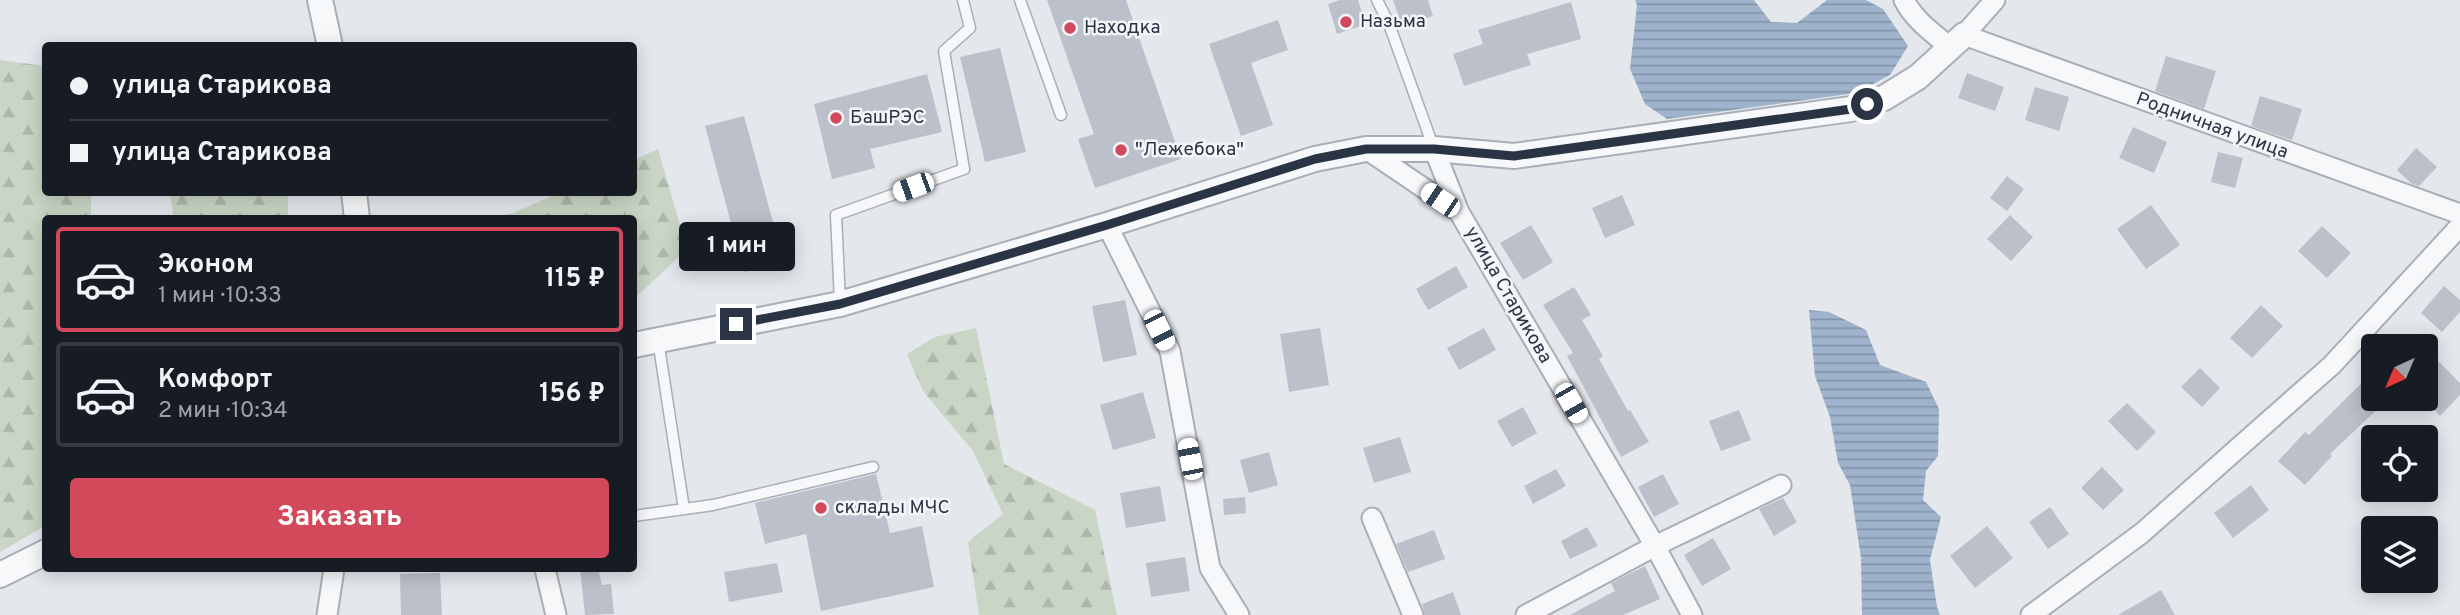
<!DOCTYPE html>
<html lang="ru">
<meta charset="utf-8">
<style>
body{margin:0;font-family:Overpass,sans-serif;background:#20242c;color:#f1f3f6;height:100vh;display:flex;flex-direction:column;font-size:26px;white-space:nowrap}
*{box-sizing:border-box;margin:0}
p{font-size:23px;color:#9ea1a6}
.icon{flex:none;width:38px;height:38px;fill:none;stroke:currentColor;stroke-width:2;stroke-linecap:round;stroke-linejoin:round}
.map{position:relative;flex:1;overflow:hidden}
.panel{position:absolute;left:42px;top:215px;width:595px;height:357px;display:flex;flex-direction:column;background:#171b24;border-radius:7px;box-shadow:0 4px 18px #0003}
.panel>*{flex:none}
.top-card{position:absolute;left:42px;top:42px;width:595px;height:154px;border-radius:7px;box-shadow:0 4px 18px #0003;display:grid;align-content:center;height:154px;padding:0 28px;background:#171b24}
.needle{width:46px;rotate:224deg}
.controls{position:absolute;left:2361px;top:334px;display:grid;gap:14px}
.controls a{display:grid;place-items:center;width:77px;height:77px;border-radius:7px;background:#171b24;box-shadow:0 4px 18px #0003;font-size:35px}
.end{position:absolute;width:32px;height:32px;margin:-16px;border:9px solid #2b3445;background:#fff;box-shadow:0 0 0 4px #fff}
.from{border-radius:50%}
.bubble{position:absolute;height:49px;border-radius:7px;background:#171b24;box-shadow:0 4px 18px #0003;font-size:23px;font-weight:700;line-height:49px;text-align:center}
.car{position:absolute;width:21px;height:42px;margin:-21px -10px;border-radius:9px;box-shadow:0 0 5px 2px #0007;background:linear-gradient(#fff 24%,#345 0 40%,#fff 0 76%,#345 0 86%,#fff 0)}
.top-card b{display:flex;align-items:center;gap:24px;height:66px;font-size:26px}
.top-card b+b{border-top:2px solid #363941}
.top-card i{width:18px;height:18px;background:#f1f3f6}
ul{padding:12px 0 0;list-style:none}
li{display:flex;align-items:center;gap:21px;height:105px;margin:0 14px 10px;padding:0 14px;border:4px solid #363941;border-radius:7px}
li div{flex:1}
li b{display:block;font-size:26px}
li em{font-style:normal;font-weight:700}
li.on{border-color:#d1495b}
li>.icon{width:63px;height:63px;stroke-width:1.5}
.primary-button{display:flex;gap:14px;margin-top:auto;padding:14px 28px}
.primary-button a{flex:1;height:80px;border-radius:7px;background:#d1495b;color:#fff;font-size:28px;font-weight:700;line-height:80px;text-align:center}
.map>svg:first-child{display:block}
.forest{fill:url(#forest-firs)}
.water{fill:url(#water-rules)}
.building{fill:#bbc0ca}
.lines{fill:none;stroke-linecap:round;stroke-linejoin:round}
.service-casing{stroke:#a9aeb7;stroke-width:13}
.minor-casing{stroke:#a9aeb7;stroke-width:23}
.tertiary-casing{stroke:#a9aeb7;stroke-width:28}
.service{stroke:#f7f8fa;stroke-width:10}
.minor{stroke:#f7f8fa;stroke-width:19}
.tertiary{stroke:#f7f8fa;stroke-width:24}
.route{stroke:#2b3445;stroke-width:9}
.poi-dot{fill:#d1495b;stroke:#f4f6f9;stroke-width:2.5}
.labels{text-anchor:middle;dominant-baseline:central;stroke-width:5;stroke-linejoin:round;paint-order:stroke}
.poi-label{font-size:19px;fill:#2b3445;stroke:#f4f6f9;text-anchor:start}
.street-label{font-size:19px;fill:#2b3445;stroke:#f4f6f9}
</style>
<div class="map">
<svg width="2460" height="615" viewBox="0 0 2460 615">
<defs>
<pattern id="forest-firs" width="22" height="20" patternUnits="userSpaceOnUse" patternTransform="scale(1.75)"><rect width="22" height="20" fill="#c9d6c5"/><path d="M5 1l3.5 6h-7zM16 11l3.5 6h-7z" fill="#adb8ab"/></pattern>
<pattern id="water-rules" width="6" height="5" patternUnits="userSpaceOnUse" patternTransform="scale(1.75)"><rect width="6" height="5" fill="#9fb4cc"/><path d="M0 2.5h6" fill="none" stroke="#8293a7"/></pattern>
</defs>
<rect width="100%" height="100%" fill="#e4e7ec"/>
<path class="forest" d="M0,60L45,66L46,192L91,193V219H46L45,526L0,552Z
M658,149L687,249L634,299V219L503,217L560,193L634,192V160Z
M170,193H288V219H174Z
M976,328L1004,464L1095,510L1117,615H979L968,542L1003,514L973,451L923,391L907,354L935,337Z"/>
<path class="water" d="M1635,0H1754L1771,22L1797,23L1827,0H1866L1883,9L1908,46L1890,75L1856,93L1667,119L1645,104L1630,69L1637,5Z
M1809,310L1829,312L1866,330L1880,365L1926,382L1939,409L1938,456L1926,471L1923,500L1941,517L1930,560L1937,607L1940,615H1862L1861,558L1850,485L1838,463L1830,417L1815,376Z"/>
<path class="building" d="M1047,0H1126L1181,159L1095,188L1078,139L1094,134Z
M1340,0H1358L1366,24L1337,34L1328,4Z
M1393,0H1428L1433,16L1402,26Z
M1571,2L1581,39L1527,54L1531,65L1464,86L1453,54L1483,44L1478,30Z
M1278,20L1288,50L1251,63L1273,125L1241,136L1209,44Z
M1000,48L1026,152L985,162L960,57Z
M2166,56L2216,71L2204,109L2155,91Z
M1967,73L2004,87L1995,111L1958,98Z
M927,74L942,132L870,149L875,168L832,179L814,104Z
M2035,87L2069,97L2059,131L2025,120Z
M2260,96L2302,109L2292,140L2251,126Z
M744,116L784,262L744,272L705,126Z
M2133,127L2167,142L2154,173L2119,158Z
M2416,148L2437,167L2419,186L2412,184L2397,170Z
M2218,152L2243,158L2235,188L2211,182Z
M2007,176L2024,189L2007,211L1990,198Z
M1622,195L1635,225L1605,238L1592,208Z
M2151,205L2180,245L2146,269L2117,229Z
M2010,215L2033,237L2011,261L1987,239Z
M1531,225L1553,262L1523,280L1500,243Z
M2322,226L2351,253L2327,278L2298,251Z
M1456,266L1468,287L1428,310L1416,289Z
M2444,286L2460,300V312L2442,332L2421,313Z
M1574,287L1591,315L1582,320L1603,356L1599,359L1628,411L1630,410L1649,442L1621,457L1567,356L1573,353L1543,305Z
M1125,300L1137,355L1103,362L1092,306Z
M2261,305L2283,326L2252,358L2230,338Z
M1320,328L1329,385L1289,392L1280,334Z
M1484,328L1496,350L1459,370L1447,348Z
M2434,357L2460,383V395L2440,416L2426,401V367Z
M2200,368L2220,388L2202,407L2181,387Z
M2373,372V399H2388L2330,454L2332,456L2305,485L2278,461L2305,432L2309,435Z
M1143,392L1156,438L1113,450L1100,405Z
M2127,403L2156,432L2137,451L2108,421Z
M1523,407L1537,433L1512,447L1497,421Z
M1739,410L1751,440L1721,451L1709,421Z
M1400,437L1411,472L1374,483L1363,448Z
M1269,452L1278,485L1249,493L1240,460Z
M2102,467L2124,490L2103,510L2081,488Z
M1556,469L1566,486L1533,504L1524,486Z
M876,474L890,533L922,526L934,587L821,611L806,534L765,544L755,503Z
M1663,474L1679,504L1654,517L1638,487Z
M2251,485L2269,510L2233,538L2214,513Z
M1160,486L1166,521L1126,528L1120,493Z
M1245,497L1246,513L1224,515L1223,499Z
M1783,498L1797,522L1774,536L1759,509Z
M2050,507L2069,534L2048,549L2029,522Z
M1987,526L2013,558L1975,588L1950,556Z
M1587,527L1598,546L1570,559L1561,541Z
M1434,530L1445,559L1408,572L1396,544Z
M1713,538L1731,569L1702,586L1684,555Z
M1185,557L1190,591L1151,597L1146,563Z
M777,563L783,592L729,602L724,572Z
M1645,566L1660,599L1623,615H1570L1615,591L1611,583Z
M580,569H598L602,585L611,584L614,614L585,615Z
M440,573L442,615H401L400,574Z
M2161,590L2175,615H2118Z
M1453,592L1461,615H1425L1422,604Z"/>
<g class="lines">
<g class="service-casing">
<path id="service" d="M1020,0L1061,115
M1377,0L1389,24L1433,146
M840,302L836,215L964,169L944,51L970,28L963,0
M658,340L684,509
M634,516L713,505L873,467"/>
</g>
<g class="minor-casing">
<path id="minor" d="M1904,0C1914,20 1934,34 1951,48
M1995,0L1964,35L2460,214
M1366,149L1459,212
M1434,149L1459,212L1655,546L1692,615
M1107,225L1170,351L1210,568L1239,615
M1372,518L1413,615
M545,569L556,615
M327,615L334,569
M1526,615L1655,546L1781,485
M2031,615L2142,533L2332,365L2460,226"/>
</g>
<g class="tertiary-casing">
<path id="tertiary" d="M320,0L330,46
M354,192L357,219
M634,345L840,304L1107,225L1315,159L1366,149H1434L1514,156L1851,109L1884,98L1918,77L1964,35
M0,575L46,552"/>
</g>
<use href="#service" class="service"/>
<use href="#minor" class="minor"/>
<use href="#tertiary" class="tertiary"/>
</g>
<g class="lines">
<path class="route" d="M736,324L840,304L1107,225L1315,159L1366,149H1434L1514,156L1851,109L1867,104"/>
</g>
<g class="poi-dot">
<circle cx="1346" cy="22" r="7"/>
<circle cx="1070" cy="28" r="7"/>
<circle cx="836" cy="118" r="7"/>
<circle cx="1121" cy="150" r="7"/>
<circle cx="821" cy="508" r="7"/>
</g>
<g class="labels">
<g class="poi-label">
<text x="1360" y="22">Назьма</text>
<text x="1084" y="28">Находка</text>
<text x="850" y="118">БашРЭС</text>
<text x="1135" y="150">"Лежебока"</text>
<text x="835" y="508">склады МЧС</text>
</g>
<g class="street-label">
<text transform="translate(2212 126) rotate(20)">Родничная улица</text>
<text transform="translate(1508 295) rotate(60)">улица Старикова</text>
</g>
</g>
</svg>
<div class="controls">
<a><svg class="needle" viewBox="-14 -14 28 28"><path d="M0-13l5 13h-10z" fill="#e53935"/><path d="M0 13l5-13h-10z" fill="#9ea1a6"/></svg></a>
<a><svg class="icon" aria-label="locate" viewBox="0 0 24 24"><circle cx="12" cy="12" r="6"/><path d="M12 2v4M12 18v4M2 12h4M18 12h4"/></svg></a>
<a><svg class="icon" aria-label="layers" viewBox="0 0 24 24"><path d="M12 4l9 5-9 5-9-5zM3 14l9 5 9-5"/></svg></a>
</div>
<i class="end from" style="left:1867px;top:104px"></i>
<i class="end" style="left:736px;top:324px"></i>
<div class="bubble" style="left:679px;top:222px;width:116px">1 мин</div>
<i class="car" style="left:913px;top:187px;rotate:250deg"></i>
<i class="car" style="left:1440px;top:200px;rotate:304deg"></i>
<i class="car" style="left:1159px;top:330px;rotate:154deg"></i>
<i class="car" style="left:1571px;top:403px;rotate:150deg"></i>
<i class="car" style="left:1190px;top:459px;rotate:349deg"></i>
<div class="top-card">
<b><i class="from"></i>улица Старикова</b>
<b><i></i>улица Старикова</b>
</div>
<section class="panel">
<ul>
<li class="on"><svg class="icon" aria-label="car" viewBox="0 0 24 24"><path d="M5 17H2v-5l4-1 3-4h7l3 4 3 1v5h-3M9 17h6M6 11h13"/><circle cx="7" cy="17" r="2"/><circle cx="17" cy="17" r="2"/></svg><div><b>Эконом</b><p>1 мин · 10:33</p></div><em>115 ₽</em></li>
<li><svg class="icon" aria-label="car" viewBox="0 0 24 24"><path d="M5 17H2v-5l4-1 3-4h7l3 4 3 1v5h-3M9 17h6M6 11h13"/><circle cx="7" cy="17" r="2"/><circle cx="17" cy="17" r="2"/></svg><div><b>Комфорт</b><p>2 мин · 10:34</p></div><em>156 ₽</em></li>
</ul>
<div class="primary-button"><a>Заказать</a></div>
</section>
</div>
